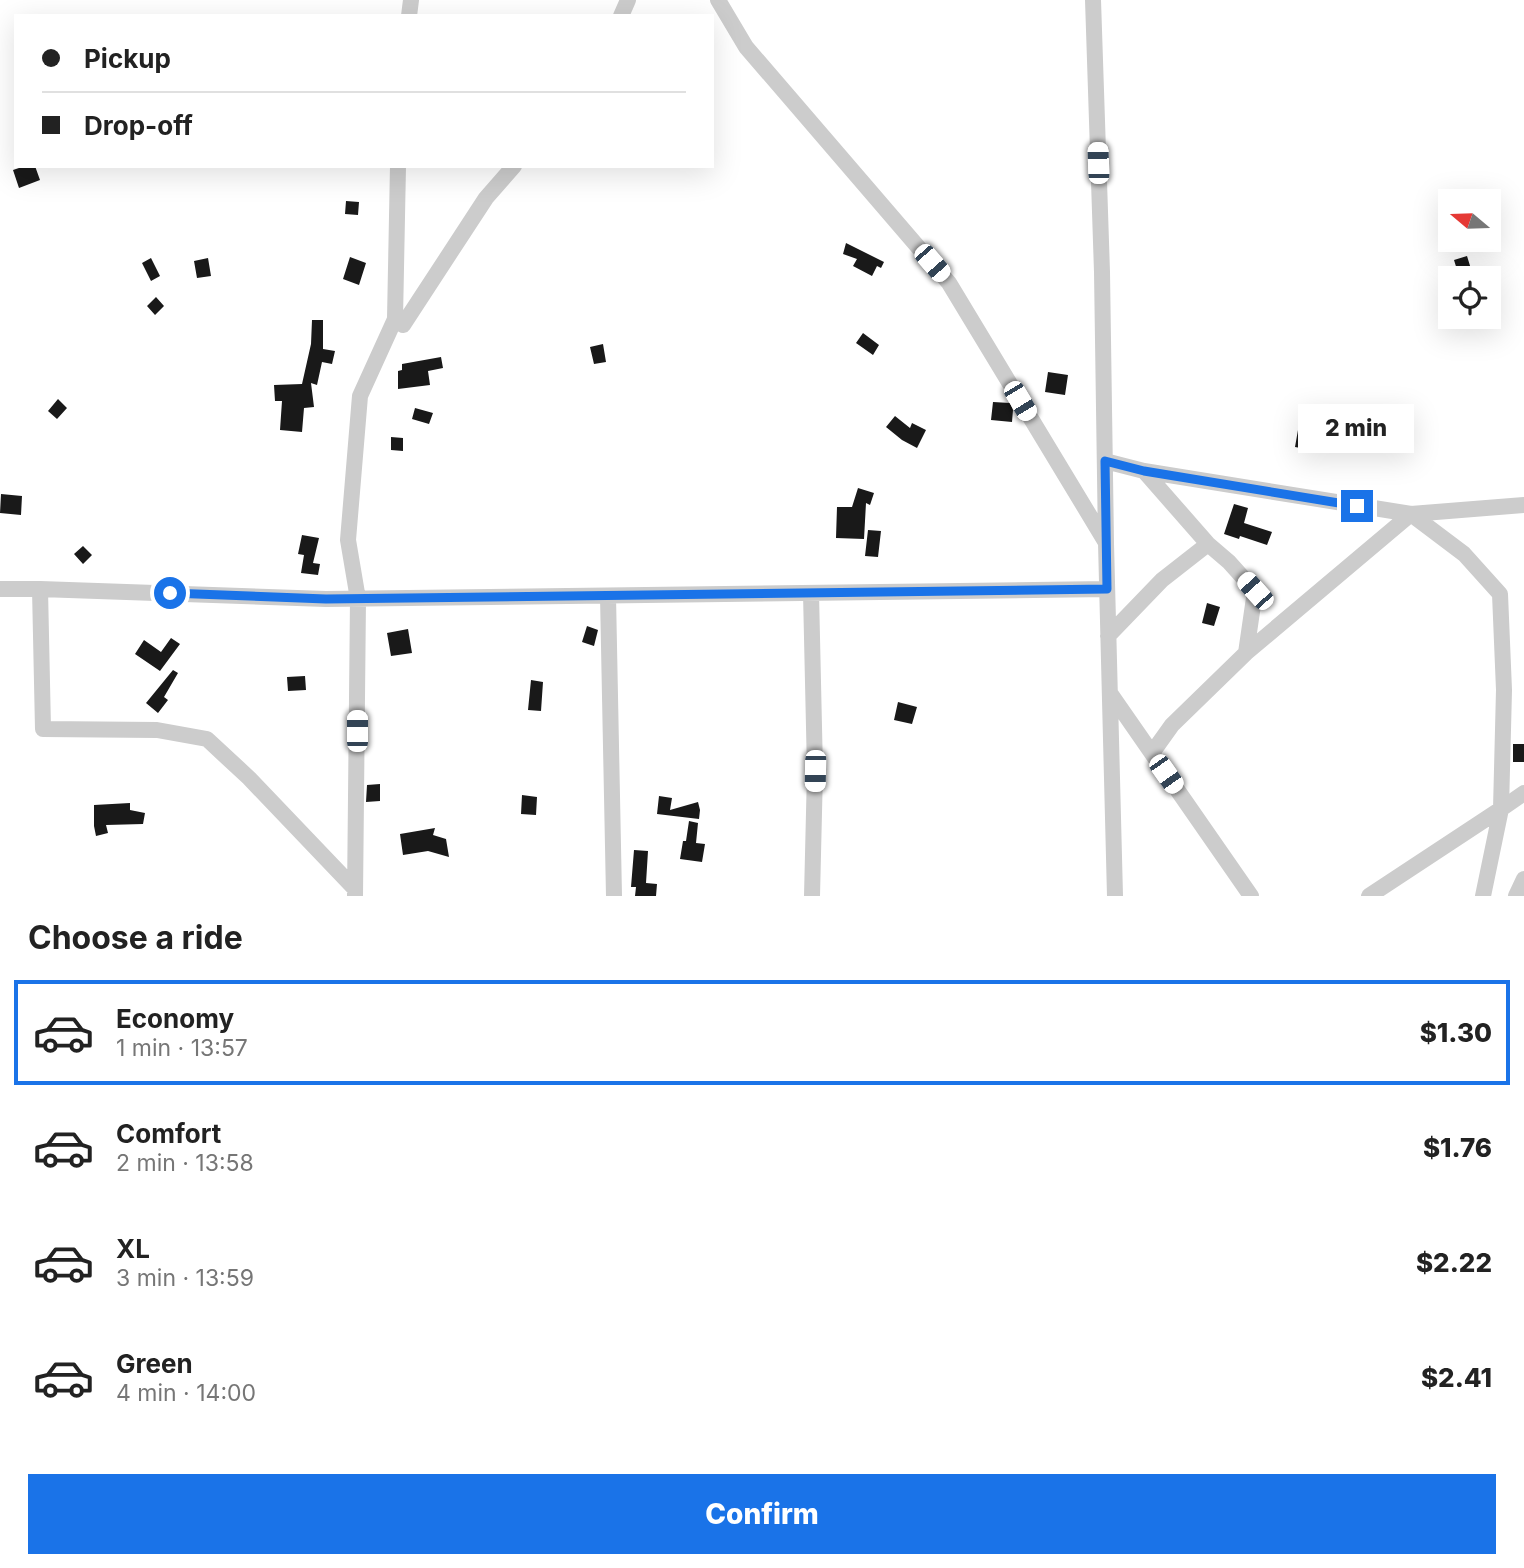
<!DOCTYPE html>
<meta charset="utf-8">
<style>
body{margin:0;font-family:Inter,sans-serif;background:#f6f6f6;color:#222;height:100vh;display:flex;flex-direction:column;font-size:26px;white-space:nowrap}
*{box-sizing:border-box;margin:0}
p{font-size:23px;color:#767676}
.icon{flex:none;width:38px;height:38px;fill:none;stroke:currentColor;stroke-width:2;stroke-linecap:round;stroke-linejoin:round}
.map{position:relative;height:896px;overflow:hidden}
.details{display:flex;flex-direction:column;background:#fff;flex:1}
.details>*{flex:none}
.hud{position:absolute;left:14px;top:14px;width:700px;height:154px;border-radius:0px;box-shadow:0 7px 28px #0002;display:grid;align-content:center;height:154px;padding:0 28px;background:#fff}
.needle{width:46px;rotate:289deg}
.tools{position:absolute;left:1438px;top:189px;display:grid;gap:14px}
.tools a{display:grid;place-items:center;width:63px;height:63px;border-radius:0px;background:#fff;box-shadow:0 7px 28px #0002;font-size:35px}
.end{position:absolute;width:32px;height:32px;margin:-16px;border:9px solid #1a73e8;background:#fff;box-shadow:0 0 0 4px #fff}
.from{border-radius:50%}
.bubble{position:absolute;height:49px;border-radius:0px;background:#fff;box-shadow:0 7px 28px #0002;font-size:23px;font-weight:800;line-height:49px;text-align:center}
.car{position:absolute;width:21px;height:42px;margin:-21px -10px;border-radius:9px;box-shadow:0 0 5px 2px #0007;background:linear-gradient(#fff 24%,#345 0 40%,#fff 0 76%,#345 0 86%,#fff 0)}
.hud b{display:flex;align-items:center;gap:24px;height:66px;font-size:26px}
.hud b+b{border-top:2px solid #e0e0e0}
.hud i{width:18px;height:18px;background:#222}
ul{padding:0;list-style:none}
li{display:flex;align-items:center;gap:21px;height:105px;margin:0 14px 10px;padding:0 14px;border:4px solid transparent;border-radius:0px}
li div{flex:1}
li b{display:block;font-size:26px}
li em{font-style:normal;font-weight:800}
li.selected{border-color:#1a73e8}
li>.icon{width:63px;height:63px;stroke-width:1.5}
h2{padding:0 28px;font-size:32px;line-height:84px}
.button{display:flex;gap:14px;margin-top:auto;padding:14px 28px}
.button a{flex:1;height:80px;border-radius:0px;background:#1a73e8;color:#fff;font-size:28px;font-weight:800;line-height:80px;text-align:center}
.map>svg:first-child{display:block}
.building{fill:#191919}
.lines{fill:none;stroke-linecap:round;stroke-linejoin:round}
.minor{stroke:#ccc;stroke-width:16}
.route{stroke:#1a73e8;stroke-width:9}
</style>
<div class="map">
<svg width="1524" height="896" viewBox="0 0 1524 896">
<rect width="100%" height="100%" fill="#fff"/>
<path class="building" d="M25,166H35L40,180L19,188L13,170Z
M346,201L359,202L358,215L345,214Z
M846,243L884,262L881,268L877,266L872,276L853,266L857,259L843,254Z
M1467,256L1471,269L1458,273L1454,260Z
M350,257L366,263L359,285L343,279Z
M151,258L160,276L151,281L142,263Z
M208,258L211,276L197,278L194,261Z
M156,297L164,306L155,315L147,306Z
M312,320H323V349L335,351L332,364L322,362L317,385L311,383L314,407L304,408L302,432L280,430L282,401H275L274,385L302,384L311,344Z
M863,333L879,345L873,355L856,343Z
M603,344L606,362L594,364L590,347Z
M441,357L443,368L428,371L430,385L398,389V371L402,370V364Z
M1048,372L1068,375L1065,395L1045,392Z
M58,399L67,408L57,419L48,411Z
M993,402L1010,403L1013,410L1012,422L991,420Z
M415,408L433,413L429,424L412,419Z
M895,416L910,428L912,423L926,430L917,448L902,440L886,427Z
M1298,430L1320,434L1317,451L1295,447Z
M391,437L403,438V451L391,450Z
M858,488L874,493L870,505L866,503L864,539L836,538L837,507H852Z
M1,494L22,496L21,515L0,513Z
M1234,504L1248,508L1244,523L1272,532L1267,545L1240,536L1239,539L1224,534Z
M868,530L881,531L878,557L865,556Z
M302,535L319,538L313,563L320,564L318,575L301,573L304,555L298,554Z
M83,546L92,555L83,564L74,554Z
M1207,603L1220,607L1214,626L1202,623Z
M587,626L598,630L594,646L582,642Z
M408,629L412,653L391,656L387,633Z
M171,638L180,644L160,671L135,654L144,640L161,652Z
M173,670L178,673L164,697L168,700L158,713L146,703Z
M305,676L306,690L288,691L287,677Z
M531,680L543,682L541,711L528,710Z
M898,702L917,707L912,724L894,720Z
M1513,744H1524V762H1513Z
M380,784V801L366,802L367,785Z
M522,795L537,797L536,815L521,814Z
M659,796L672,798L670,810L698,802L700,810L699,819L657,814Z
M130,803V810L145,813L143,824L106,825L108,833L96,836L94,826V805Z
M689,821L698,823L696,843L705,844L702,862L680,859L683,841H686Z
M435,828L433,835L446,839L449,857L428,851L403,855L400,834Z
M634,850L648,851L646,883L657,884L656,896H635L636,887H631Z"/>
<g class="lines">
<path class="minor" d="M718,0L746,47L949,283L1105,541
M1093,0L1102,272L1106,543L1115,896
M409,16L411,0
M621,16L628,0
M403,325L486,198L514,166
M1105,461L1144,471L1208,544
M1144,471L1411,514L1464,554L1500,594L1504,690L1501,809L1369,896
M0,589H40L326,599L1107,589
M40,589L43,729L157,730L207,739L249,778L355,889
M811,593L815,771L812,896
M608,596L614,896
M1108,636L1162,580L1208,544L1229,562L1255,591L1246,653L1172,725L1152,753
M1246,653L1411,514L1524,505
M1110,693L1251,896
M355,896L358,599L348,540L360,396L395,319L398,166
M1483,896L1501,809L1524,793
M1516,896L1524,879"/>
</g>
<g class="lines">
<path class="route" d="M170,593L326,599L1107,589L1105,461L1144,471L1357,506"/>
</g>
</svg>
<div class="tools">
<a><svg class="needle" viewBox="-14 -14 28 28"><path d="M0-13l5 13h-10z" fill="#e53935"/><path d="M0 13l5-13h-10z" fill="#767676"/></svg></a>
<a><svg class="icon" aria-label="locate" viewBox="0 0 24 24"><circle cx="12" cy="12" r="6"/><path d="M12 2v4M12 18v4M2 12h4M18 12h4"/></svg></a>
</div>
<i class="end from" style="left:170px;top:593px"></i>
<i class="end" style="left:1357px;top:506px"></i>
<div class="bubble" style="left:1298px;top:404px;width:116px">2 min</div>
<i class="car" style="left:1098px;top:163px;rotate:358deg"></i>
<i class="car" style="left:932px;top:263px;rotate:139deg"></i>
<i class="car" style="left:1020px;top:401px;rotate:149deg"></i>
<i class="car" style="left:1255px;top:591px;rotate:318deg"></i>
<i class="car" style="left:357px;top:731px;rotate:0deg"></i>
<i class="car" style="left:815px;top:771px;rotate:181deg"></i>
<i class="car" style="left:1166px;top:774px;rotate:145deg"></i>
<div class="hud">
<b><i class="from"></i>Pickup</b>
<b><i></i>Drop-off</b>
</div>
</div>
<section class="details">
<h2>Choose a ride</h2>
<ul>
<li class="selected"><svg class="icon" aria-label="car" viewBox="0 0 24 24"><path d="M5 17H2v-5l4-1 3-4h7l3 4 3 1v5h-3M9 17h6M6 11h13"/><circle cx="7" cy="17" r="2"/><circle cx="17" cy="17" r="2"/></svg><div><b>Economy</b><p>1 min · 13:57</p></div><em>$1.30</em></li>
<li><svg class="icon" aria-label="car" viewBox="0 0 24 24"><path d="M5 17H2v-5l4-1 3-4h7l3 4 3 1v5h-3M9 17h6M6 11h13"/><circle cx="7" cy="17" r="2"/><circle cx="17" cy="17" r="2"/></svg><div><b>Comfort</b><p>2 min · 13:58</p></div><em>$1.76</em></li>
<li><svg class="icon" aria-label="car" viewBox="0 0 24 24"><path d="M5 17H2v-5l4-1 3-4h7l3 4 3 1v5h-3M9 17h6M6 11h13"/><circle cx="7" cy="17" r="2"/><circle cx="17" cy="17" r="2"/></svg><div><b>XL</b><p>3 min · 13:59</p></div><em>$2.22</em></li>
<li><svg class="icon" aria-label="car" viewBox="0 0 24 24"><path d="M5 17H2v-5l4-1 3-4h7l3 4 3 1v5h-3M9 17h6M6 11h13"/><circle cx="7" cy="17" r="2"/><circle cx="17" cy="17" r="2"/></svg><div><b>Green</b><p>4 min · 14:00</p></div><em>$2.41</em></li>
</ul>
<div class="button"><a>Confirm</a></div>
</section>
